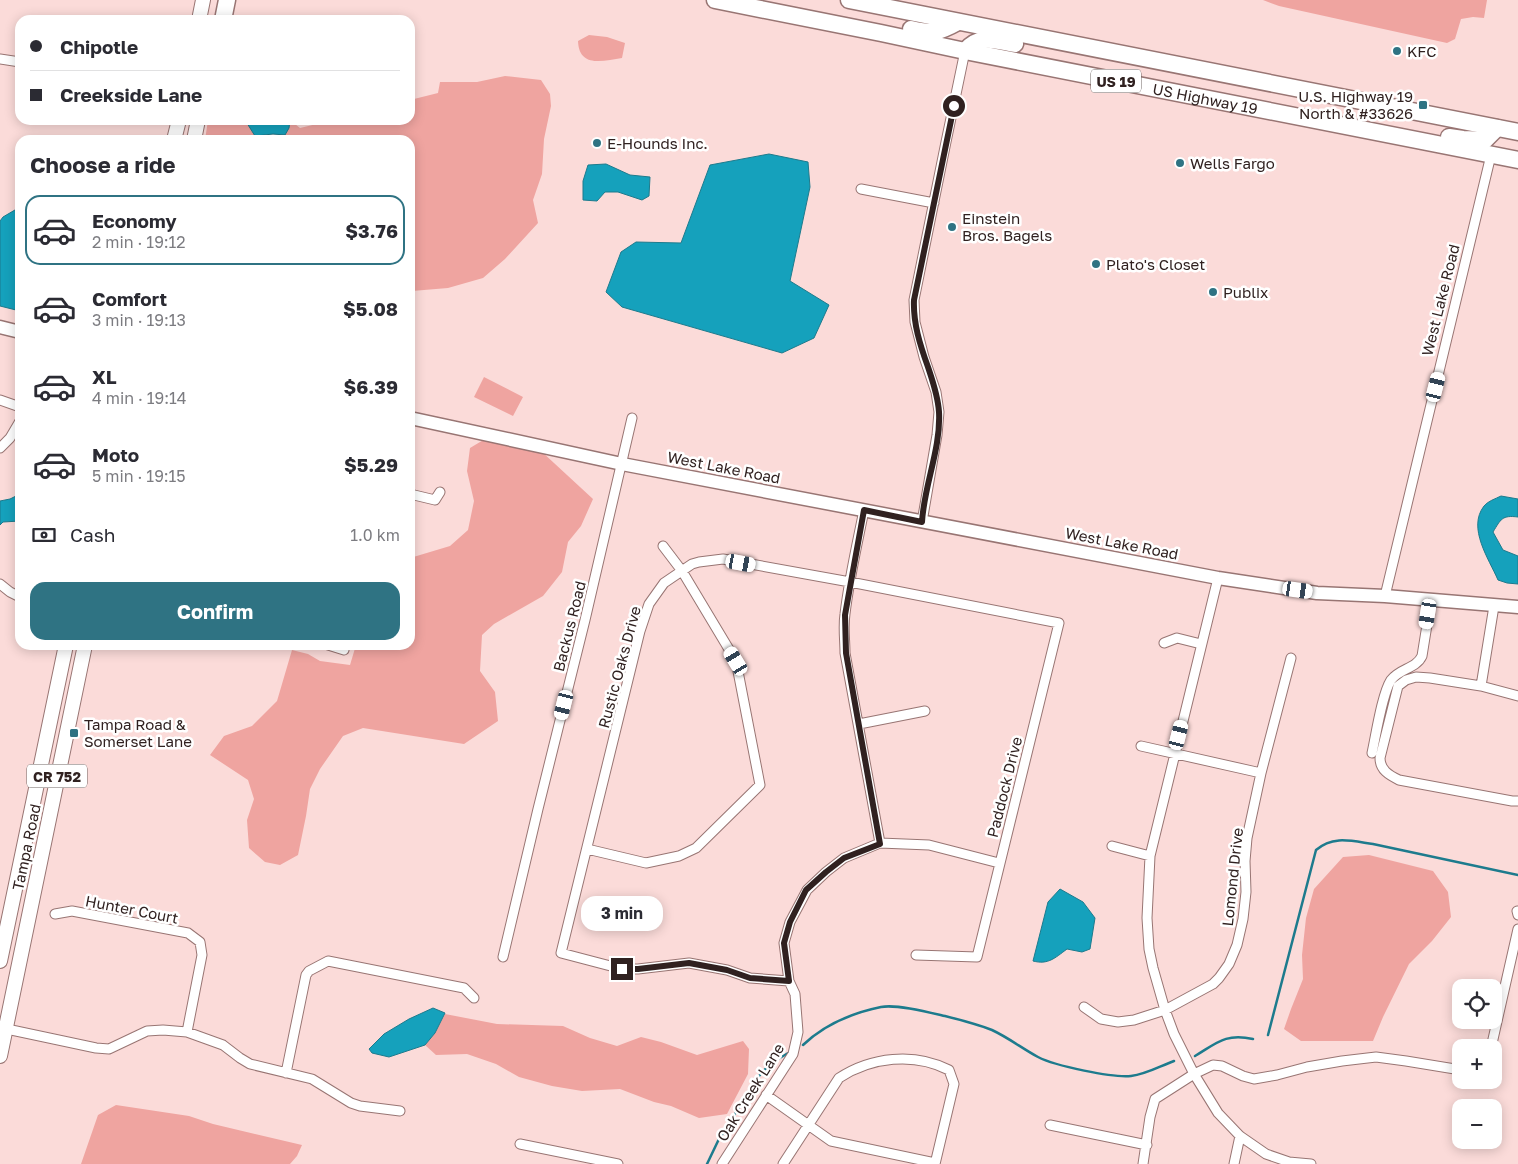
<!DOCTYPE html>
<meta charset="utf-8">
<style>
body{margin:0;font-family:"Golos Text",sans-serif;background:#f7f7f7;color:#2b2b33;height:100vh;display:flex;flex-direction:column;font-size:19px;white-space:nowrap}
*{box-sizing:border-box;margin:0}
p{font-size:16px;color:#7c7c81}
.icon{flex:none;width:28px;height:28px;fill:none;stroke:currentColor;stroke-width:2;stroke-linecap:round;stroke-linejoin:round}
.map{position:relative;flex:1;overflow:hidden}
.sheet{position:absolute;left:15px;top:135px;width:400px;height:515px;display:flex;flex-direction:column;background:#fff;border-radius:15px;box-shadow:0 2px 12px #0003}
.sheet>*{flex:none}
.guide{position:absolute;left:15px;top:15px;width:400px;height:110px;border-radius:15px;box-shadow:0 2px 12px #0003;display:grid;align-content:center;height:110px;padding:0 15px;background:#fff}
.buttons{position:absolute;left:1452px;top:979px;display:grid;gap:10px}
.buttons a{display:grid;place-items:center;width:50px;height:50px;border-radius:10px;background:#fff;box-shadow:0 2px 12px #0003;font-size:25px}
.end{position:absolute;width:22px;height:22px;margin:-11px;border:6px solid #302120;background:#fff;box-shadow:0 0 0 2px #fff}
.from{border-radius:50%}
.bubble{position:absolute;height:35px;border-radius:15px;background:#fff;box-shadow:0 2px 12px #0003;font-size:16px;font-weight:700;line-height:35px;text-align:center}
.car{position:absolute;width:15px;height:30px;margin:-15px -8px;border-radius:6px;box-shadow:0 0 4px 1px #0007;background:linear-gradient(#fff 24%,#345 0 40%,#fff 0 76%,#345 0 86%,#fff 0)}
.guide b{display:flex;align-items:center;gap:18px;height:48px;font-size:19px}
.guide b+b{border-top:1px solid #e1e1e2}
.guide i{width:12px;height:12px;background:#2b2b33}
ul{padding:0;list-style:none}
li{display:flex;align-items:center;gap:15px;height:70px;margin:0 10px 8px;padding:0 5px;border:2px solid transparent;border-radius:15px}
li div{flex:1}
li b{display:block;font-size:19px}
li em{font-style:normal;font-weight:700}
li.selected{border-color:#2f7383}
li>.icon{width:45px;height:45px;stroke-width:1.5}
h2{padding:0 15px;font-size:22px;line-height:60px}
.pay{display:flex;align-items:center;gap:12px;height:55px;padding:0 15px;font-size:19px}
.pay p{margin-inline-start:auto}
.cta{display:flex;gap:10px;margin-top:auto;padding:10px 15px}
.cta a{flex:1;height:58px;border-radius:15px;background:#2f7383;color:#fff;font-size:20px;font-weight:700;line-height:58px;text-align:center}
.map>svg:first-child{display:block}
.green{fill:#efa4a0}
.water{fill:#15a1bc;stroke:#1d7b8d}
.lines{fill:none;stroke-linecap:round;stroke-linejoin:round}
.stream{stroke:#1d7b8d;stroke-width:2.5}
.street-casing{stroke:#987573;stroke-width:11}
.secondary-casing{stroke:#987573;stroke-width:15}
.primary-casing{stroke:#987573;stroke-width:16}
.highway-casing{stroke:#987573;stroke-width:19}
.street{stroke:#fff;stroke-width:9}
.secondary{stroke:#fff;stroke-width:12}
.primary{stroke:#fff;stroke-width:14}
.highway{stroke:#fff;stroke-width:16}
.route{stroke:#302120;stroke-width:6}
.poi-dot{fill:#2f7383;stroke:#fff;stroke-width:2}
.labels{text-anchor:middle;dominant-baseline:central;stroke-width:5;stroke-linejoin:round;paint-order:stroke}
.shield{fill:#fff;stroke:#6e6463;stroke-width:1}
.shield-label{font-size:14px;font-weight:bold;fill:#302120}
.poi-label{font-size:15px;fill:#302120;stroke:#fff;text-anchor:start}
.street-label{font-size:15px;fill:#302120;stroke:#fff}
</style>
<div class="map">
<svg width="1518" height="1164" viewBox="0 0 1518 1164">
<rect width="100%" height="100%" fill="#fbdbd9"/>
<path class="green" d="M1263,0H1487L1484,18L1473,17L1461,19L1455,39L1447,43L1279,6Z
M589,35L607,37L625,43L622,58C603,61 579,68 578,41Z
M505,76L541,80L550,94L551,106L544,139L542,174L533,200L538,223L505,259L483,278L448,288L412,291L410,295V140H205L208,120H245L256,136L279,135L289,128L290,120L300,128L333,120H410V100L438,93L440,82H477Z
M484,377L523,397L513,416L474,397Z
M485,439L541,451L593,499L581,526L568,542L562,572L543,596L494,624L482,635L480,671L495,692L498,721L464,744L363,728L343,736L320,769L310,789L306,816L298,855L280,865L265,862L249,848L247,820L254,799L248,780L210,755L224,736L252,726L277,701L292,650L308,654L320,661L350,665L356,645H410V558L450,546L468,530L474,501L467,471L470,448Z
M1369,855L1433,871L1448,892L1451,917L1432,941L1409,964L1383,1017L1373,1041H1301L1284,1029L1291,1009L1303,979L1302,955L1306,918L1314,889L1343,857Z
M445,1014L497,1024L563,1026L590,1038L617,1046L641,1037L661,1042L697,1055L743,1041L749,1049L748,1074L727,1114L699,1118L671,1106L654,1102L620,1089L582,1091L552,1086L519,1077L496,1064L467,1054L436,1055L425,1045L435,1033Z
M116,1105L189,1116L213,1124L302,1145L297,1156L290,1164H81L98,1115Z"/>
<path class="water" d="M245,120H290L289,128L285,135L273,134L255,136Z
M769,154L808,162L810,187L790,281L829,305L814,338L782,353L622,307L606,292L621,252L636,242L681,243L710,165Z
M606,164L630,175L650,177L649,196L642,200L618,192H605L597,201L583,200V181L588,165Z
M20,207V311L0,306V221L3,217Z
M20,494V521L3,522L0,525V501L10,499Z
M1501,496L1518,499V517C1502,515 1501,519 1493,532L1503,550L1518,556V584L1507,583L1498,580C1489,559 1467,528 1484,506C1488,501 1495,499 1501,496Z
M1060,889L1083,902L1095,918L1090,949L1082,952L1067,949C1055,958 1048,965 1033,961L1048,902Z
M433,1008L445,1013L435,1033L425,1045L389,1057L372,1053L369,1049L384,1034L409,1019Z"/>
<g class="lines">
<path class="stream" d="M1268,1035L1316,850C1333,835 1352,841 1373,844L1518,875
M803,1045C825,1024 852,1013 881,1007C897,1004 928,1012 945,1016C961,1020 977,1024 992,1030C1009,1038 1023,1049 1038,1057C1055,1066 1113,1078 1131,1076C1147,1074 1160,1066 1174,1061
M1195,1056C1217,1043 1225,1033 1253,1039
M707,1164L718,1141L758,1077L771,1063L790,1052"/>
<g class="street-casing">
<path id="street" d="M0,59L20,62
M861,189L934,203
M0,400L20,407
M0,448L10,438L20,421
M410,494L435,500L440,492
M864,510C857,545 849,579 845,614C843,627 845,640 845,653L880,843
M922,522L937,435L939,412L936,392L924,357L915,322L914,300L946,142L965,51
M1218,578L1150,856L1147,918L1149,949L1153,968L1165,1010L1174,1034L1194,1074L1218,1113L1240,1136L1266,1154L1289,1162L1311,1164
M0,584L10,592L20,597
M1385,596L1491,155
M1164,643L1177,638L1201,644
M328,645L344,650
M1481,686L1494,606
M1518,696L1481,686L1430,678L1416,677L1406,680L1398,686L1380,758C1380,770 1389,775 1399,780L1512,801H1518
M859,724L925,711
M1141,746L1261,773
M1372,753C1376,735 1382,694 1391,680C1400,668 1416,669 1422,656L1431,600
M1112,846L1150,856
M587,849L646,863L679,856L696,848L760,785L736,661L682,571L663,546
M1517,911L1518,915
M55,914L72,911L188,933L200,942L202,955L187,1032
M503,957L538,809L585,620L632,418
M789,981L750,978L727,970L689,963L638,969H622L561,953L640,631L649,604L664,583L692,564L699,562L723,559L850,582L1059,623L977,957L916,955
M1084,1007L1101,1019L1118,1022L1134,1020L1165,1010L1213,984L1219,978L1229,964L1237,945L1243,919L1246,892L1245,861L1247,838L1261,773L1291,658
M2,1028L96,1048L109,1049L147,1031L163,1030L187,1032L223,1045L240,1058L250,1064L312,1079L351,1103L360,1106L400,1111
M1491,1048L1518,929
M286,1073L306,975L309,971L328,961L464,988L474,998
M766,1095L831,1141L935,1163
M1050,1125L1147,1145
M520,1144L618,1164
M722,1164L793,1054L798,1032L795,994L789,981L784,943L790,922L807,890L826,872L844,858L880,843L929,845L999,863
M783,1164L839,1078C871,1057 914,1052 949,1070L954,1084L935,1164
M1143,1164L1150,1117L1155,1099L1194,1074L1213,1065L1222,1066L1243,1076L1254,1079L1277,1075L1307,1067L1342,1061L1376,1057L1406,1061L1461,1070
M1234,1164L1240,1136"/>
</g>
<g class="secondary-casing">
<path id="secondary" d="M0,327L20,332
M410,418L622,464L1218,578L1317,593L1385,596L1518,607"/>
</g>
<g class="primary-casing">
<path id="primary" d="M199,20L203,0
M174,140L179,120
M194,140L198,120
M0,961L66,645
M0,1056L85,645"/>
</g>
<g class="highway-casing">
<g id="highway">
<path id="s1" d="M715,0L881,33L965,51L1518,160"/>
<path d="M849,0L1518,132"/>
<path d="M223,20L227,0"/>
<path d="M911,29C933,34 938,33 958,22"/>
<path d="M965,51C980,34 994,40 1015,44"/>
<path d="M1449,137L1463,139L1485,140L1497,128"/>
</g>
</g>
<use href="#street" class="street"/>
<use href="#secondary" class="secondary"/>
<use href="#primary" class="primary"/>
<use href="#highway" class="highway"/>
</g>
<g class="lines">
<path class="route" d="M622,969H638L689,963L727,970L750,978L789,981L784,943L790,922L806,890L826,872L844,858L880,844L846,653L845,615L864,510L922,522C924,485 941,449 939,412C938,396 933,382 928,367C920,345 913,323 914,300L954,106"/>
</g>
<g class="poi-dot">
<circle cx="1397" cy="51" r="5"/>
<rect x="1418" y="100" width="10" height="10" rx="2.5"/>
<circle cx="597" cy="143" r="5"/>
<circle cx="1180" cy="163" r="5"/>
<circle cx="952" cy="227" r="5"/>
<circle cx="1096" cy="264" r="5"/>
<circle cx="1213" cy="292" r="5"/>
<rect x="69" y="728" width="10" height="10" rx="2.5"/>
</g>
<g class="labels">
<g class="shield">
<rect x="1091" y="69.5" width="50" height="23" rx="4"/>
<rect x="27" y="764.5" width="60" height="23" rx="4"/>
</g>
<g class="shield-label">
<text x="1116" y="81">US 19</text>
<text x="57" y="776">CR 752</text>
</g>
<g class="poi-label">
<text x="1407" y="51">KFC</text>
<text x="1413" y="96" text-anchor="end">U.S. Highway 19<tspan x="1413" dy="17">North &amp; #33626</tspan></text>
<text x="607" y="143">E-Hounds Inc.</text>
<text x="1190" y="163">Wells Fargo</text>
<text x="962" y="218">Einstein<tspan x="962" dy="17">Bros. Bagels</tspan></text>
<text x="1106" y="264">Plato's Closet</text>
<text x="1223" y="292">Publix</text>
<text x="84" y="724">Tampa Road &amp;<tspan x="84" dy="17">Somerset Lane</tspan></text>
</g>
<g class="street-label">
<text stroke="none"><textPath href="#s1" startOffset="500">US Highway 19</textPath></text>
<text transform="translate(1440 300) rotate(-76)">West Lake Road</text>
<text transform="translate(724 467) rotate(11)">West Lake Road</text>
<text transform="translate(1122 543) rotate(11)">West Lake Road</text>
<text transform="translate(569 626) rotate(-76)">Backus Road</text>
<text transform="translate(619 667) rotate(-75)">Rustic Oaks Drive</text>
<text transform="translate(1004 787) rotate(-76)">Paddock Drive</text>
<text transform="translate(26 847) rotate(-78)">Tampa Road</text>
<text transform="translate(1232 877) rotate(-84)">Lomond Drive</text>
<text transform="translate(132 909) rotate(11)">Hunter Court</text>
<text transform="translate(750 1092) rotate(-58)">Oak Creek Lane</text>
</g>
</g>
</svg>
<div class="buttons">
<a><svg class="icon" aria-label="locate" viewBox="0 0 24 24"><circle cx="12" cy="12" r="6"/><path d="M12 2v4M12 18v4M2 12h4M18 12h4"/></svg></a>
<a>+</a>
<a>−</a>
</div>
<i class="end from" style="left:954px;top:106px"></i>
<i class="end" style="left:622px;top:969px"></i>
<div class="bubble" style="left:581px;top:896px;width:82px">3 min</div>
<i class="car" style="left:1436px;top:387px;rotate:14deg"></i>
<i class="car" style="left:741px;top:563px;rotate:100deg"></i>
<i class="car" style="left:1298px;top:590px;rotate:98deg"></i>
<i class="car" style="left:1428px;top:614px;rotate:189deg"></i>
<i class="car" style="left:736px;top:661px;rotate:329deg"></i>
<i class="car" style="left:564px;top:705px;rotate:194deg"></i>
<i class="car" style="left:1179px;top:735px;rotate:14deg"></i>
<div class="guide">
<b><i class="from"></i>Chipotle</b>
<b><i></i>Creekside Lane</b>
</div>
<section class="sheet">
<h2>Choose a ride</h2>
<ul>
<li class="selected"><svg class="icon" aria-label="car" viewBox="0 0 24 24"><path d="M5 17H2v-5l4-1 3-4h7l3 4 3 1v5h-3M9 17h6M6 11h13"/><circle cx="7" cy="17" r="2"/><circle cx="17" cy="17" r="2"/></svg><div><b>Economy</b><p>2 min · 19:12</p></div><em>$3.76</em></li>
<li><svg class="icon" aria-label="car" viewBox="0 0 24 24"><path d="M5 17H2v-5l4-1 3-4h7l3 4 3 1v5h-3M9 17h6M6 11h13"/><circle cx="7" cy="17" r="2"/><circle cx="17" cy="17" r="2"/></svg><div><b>Comfort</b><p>3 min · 19:13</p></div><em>$5.08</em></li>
<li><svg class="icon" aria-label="car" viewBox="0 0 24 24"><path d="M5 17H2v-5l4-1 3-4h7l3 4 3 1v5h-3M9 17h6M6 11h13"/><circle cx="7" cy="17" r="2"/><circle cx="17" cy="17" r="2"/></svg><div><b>XL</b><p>4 min · 19:14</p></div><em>$6.39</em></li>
<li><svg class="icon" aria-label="car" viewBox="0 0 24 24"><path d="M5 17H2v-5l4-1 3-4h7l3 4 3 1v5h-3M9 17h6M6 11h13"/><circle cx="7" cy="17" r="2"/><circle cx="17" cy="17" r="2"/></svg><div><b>Moto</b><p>5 min · 19:15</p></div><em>$5.29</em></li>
</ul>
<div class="pay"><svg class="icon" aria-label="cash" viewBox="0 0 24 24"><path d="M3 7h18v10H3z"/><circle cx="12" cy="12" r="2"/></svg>Cash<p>1.0 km</p></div>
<div class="cta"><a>Confirm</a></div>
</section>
</div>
